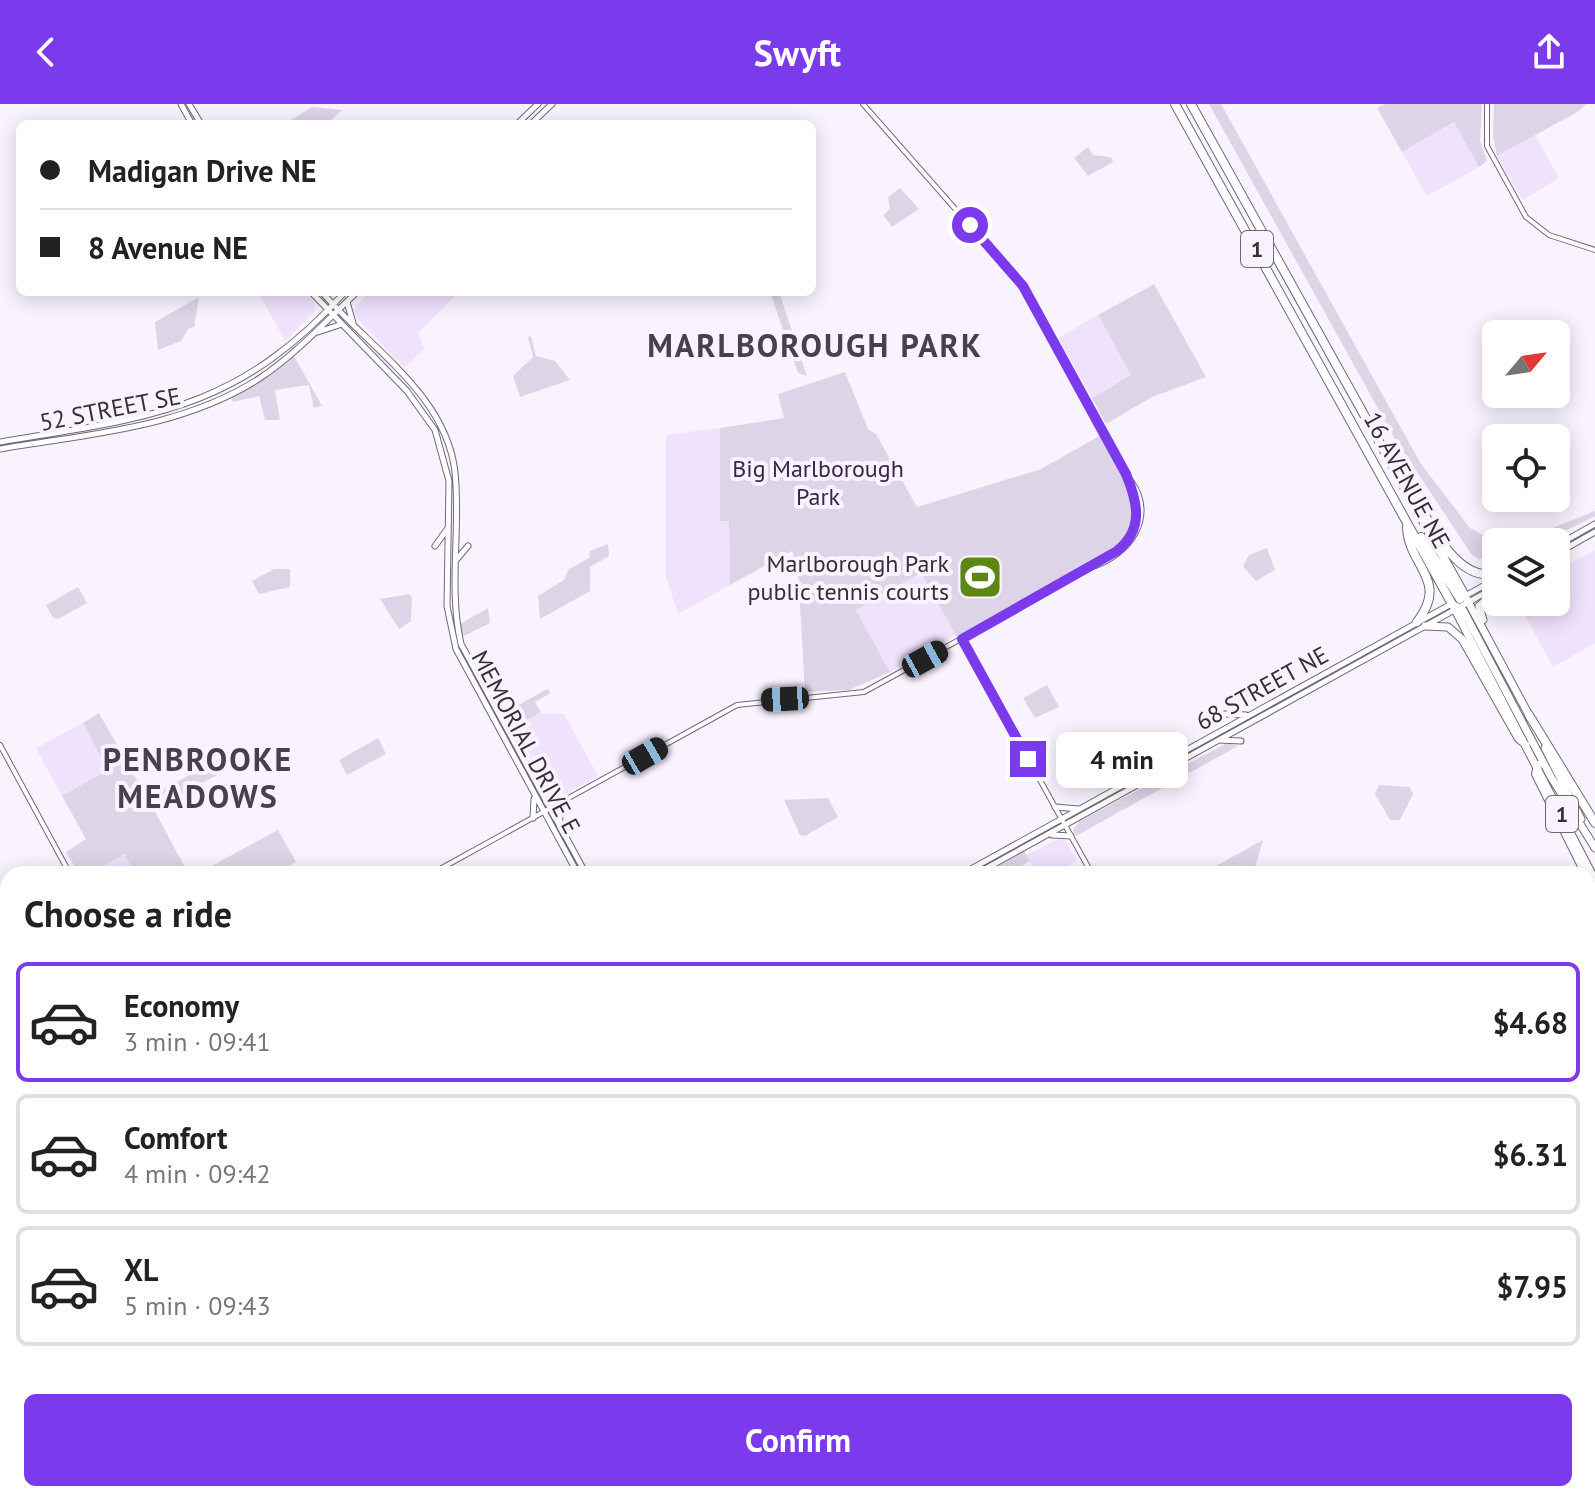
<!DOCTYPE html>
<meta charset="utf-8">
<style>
body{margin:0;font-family:"PT Sans",sans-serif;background:#f6f6f6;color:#222;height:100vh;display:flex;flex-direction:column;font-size:30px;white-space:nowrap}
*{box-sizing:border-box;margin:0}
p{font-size:26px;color:#767676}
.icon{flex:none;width:44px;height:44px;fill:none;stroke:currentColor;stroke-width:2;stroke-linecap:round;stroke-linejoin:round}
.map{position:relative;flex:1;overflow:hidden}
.details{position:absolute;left:0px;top:762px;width:1596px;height:636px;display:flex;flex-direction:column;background:#fff;border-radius:24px 24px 0 0;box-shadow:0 4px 20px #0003}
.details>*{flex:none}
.hud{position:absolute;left:16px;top:16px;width:800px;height:176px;border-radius:12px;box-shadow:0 4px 20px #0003;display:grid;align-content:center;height:176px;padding:0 24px;background:#fff}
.needle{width:52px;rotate:61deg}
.fabs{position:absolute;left:1482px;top:216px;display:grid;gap:16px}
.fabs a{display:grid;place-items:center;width:88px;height:88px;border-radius:12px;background:#fff;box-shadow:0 4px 20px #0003;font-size:40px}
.end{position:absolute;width:36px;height:36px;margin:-18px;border:10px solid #7c3aed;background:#fff;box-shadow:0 0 0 4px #fff}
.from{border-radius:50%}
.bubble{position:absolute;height:56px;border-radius:12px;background:#fff;box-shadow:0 4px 20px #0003;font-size:26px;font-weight:700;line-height:56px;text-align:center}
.car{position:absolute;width:24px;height:48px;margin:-24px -12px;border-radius:10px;box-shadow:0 0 6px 2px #0007;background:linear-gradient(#222 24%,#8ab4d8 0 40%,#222 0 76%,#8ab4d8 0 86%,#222 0)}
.hud b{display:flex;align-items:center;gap:28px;height:76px;font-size:30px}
.hud b+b{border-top:2px solid #e0e0e0}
.hud i{width:20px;height:20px;background:#222}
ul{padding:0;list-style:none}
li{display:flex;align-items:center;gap:24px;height:120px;margin:0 16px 12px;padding:0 8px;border:4px solid #e0e0e0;border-radius:12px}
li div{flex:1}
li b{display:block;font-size:30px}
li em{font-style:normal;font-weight:700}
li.current{border-color:#7c3aed}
li>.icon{width:72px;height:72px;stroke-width:1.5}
h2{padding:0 24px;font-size:36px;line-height:96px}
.cta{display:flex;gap:16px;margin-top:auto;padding:16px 24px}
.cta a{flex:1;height:92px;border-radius:12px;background:#7c3aed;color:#fff;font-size:32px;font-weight:700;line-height:92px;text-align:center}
header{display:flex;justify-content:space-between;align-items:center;height:104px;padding:0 24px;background:#7c3aed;color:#fff;font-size:36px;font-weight:700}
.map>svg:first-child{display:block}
.built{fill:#f0e2fd}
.green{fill:#ded4e8}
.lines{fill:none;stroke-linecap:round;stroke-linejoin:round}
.tertiary-casing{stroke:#716879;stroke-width:6}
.secondary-casing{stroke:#716879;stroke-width:7}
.trunk-casing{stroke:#716879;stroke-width:9}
.motorway-casing{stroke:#716879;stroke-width:10}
.tertiary{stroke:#fff;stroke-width:4}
.secondary{stroke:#fff;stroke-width:5}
.trunk{stroke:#fff;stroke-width:7}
.motorway{stroke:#fff;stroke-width:8}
.rail{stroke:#8e8993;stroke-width:2;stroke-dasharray:14 14;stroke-linecap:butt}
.route{stroke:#7c3aed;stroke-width:10}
.labels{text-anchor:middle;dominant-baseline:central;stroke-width:8;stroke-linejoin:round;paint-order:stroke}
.shield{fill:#f9f3ff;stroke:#6e6a73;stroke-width:2}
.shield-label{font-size:22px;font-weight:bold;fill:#332f37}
.street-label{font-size:24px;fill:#332f37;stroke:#f9f3ff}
.park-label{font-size:24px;fill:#3a244b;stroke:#f9f3ff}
.poi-label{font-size:24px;fill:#332f37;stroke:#f9f3ff;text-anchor:end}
.district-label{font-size:32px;font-weight:bold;letter-spacing:2px;fill:#483f4f;stroke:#f9f3ff}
</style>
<header><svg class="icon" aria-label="back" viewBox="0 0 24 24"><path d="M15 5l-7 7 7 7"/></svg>Swyft<svg class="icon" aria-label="share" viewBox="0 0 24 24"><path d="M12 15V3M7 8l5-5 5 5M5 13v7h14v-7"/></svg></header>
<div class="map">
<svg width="1595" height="1398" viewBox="0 0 1595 1398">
<rect width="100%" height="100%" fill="#f9f3ff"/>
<path class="built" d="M1455,18L1479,63L1427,92L1402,48Z
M1535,31L1559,74L1523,96L1497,52Z
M258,188H304L316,200L314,208L285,237Z
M369,188H459L418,229L424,245L405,264L355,212L354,205Z
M1098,211L1131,271L1092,294L1058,234Z
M720,324V416L729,417L730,481L678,510L666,473V331Z
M1595,446V539L1553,563L1518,498H1556V467Z
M922,469L956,531L890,568L856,506Z
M540,609L564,610L598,672L558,694L550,692L514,623Z
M83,619L109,666L62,692L36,644Z
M1058,735L1065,736L1077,757L1052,770H1037L1027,751Z
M124,750L135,770H90Z"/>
<path class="green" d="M1209,0H1221L1421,360L1470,424L1496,438V454L1479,455L1472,451L1395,335Z
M1385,0H1482L1480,37L1487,57L1479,63L1454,18L1402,48L1377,4Z
M1494,0H1586L1579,7L1497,52L1493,32Z
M312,3L342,6L327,20H291L289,17Z
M1088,43L1093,51L1111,53L1113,58L1088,72L1074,54Z
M900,84L919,105L892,123L883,111L890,105L888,93Z
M1154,180L1206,273L1152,293L1106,320L1092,294L1131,271L1098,211Z
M770,188H779L807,272L798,269Z
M199,193L194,223L188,225L181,237L158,246L155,218Z
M531,232L536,252L555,257L570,276L520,293L513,272L533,253L528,233Z
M294,252L322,302L314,304L309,281L275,286L280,316H265L259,292L233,298L231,293Z
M845,268L868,325L876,330L917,403L1041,365L1101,331C1121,367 1158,415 1114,447L957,533L921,469L856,506L890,568L849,586L805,588L798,467L792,447L730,481L729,417H720V324L784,314L778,290Z
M1595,407V412L1543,438H1518Z
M608,440L609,452L590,463V487L540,515L538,492L564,476L569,465L589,454L590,447Z
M1267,444L1275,466L1256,477L1243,462L1249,451Z
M274,465H290V483L259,490L252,477Z
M78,483L87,499L58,515L53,514L46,501Z
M409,490L412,493L411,517L399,525L380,495Z
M488,504L490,519L462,533L460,520Z
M1047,581L1059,603L1035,614L1023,594Z
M547,585L551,589L535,598L541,608L509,626L501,611Z
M99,609L147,694L234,647L240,658L154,706L188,769L200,763L206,765L278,726L296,758L274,770H135L124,750L90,770H79L66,748L86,735L62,692L108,666L83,619Z
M378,634L386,650L347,671L339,656Z
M1227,639L1238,642L1076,732L1073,726L1080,717Z
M1379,681L1410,683L1413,690L1400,716H1390L1375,690Z
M828,694L838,713L805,732L800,731L784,696Z
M1263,736L1255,764L1244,762L1231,770L1212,764Z
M1024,747L1030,757L1007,770H983Z
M1588,1054L1595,1064V1280H1588Z
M4,1073L8,1074V1203L0,1207V1079Z
M512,1390H589L593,1398H516Z
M786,1390H1160L1148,1398H778Z"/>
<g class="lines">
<g class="tertiary-casing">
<path id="tertiary" d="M863,0L1023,182L1127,371
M1487,0V42L1526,113L1549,131L1595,146
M1093,463C1129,451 1157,414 1132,378
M962,535L1092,770
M0,641L70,770
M431,770L737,601L864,588L1092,463C1100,456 1110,452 1119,446C1146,427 1137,396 1126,370
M191,1390L193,1398
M603,1398L618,1390"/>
</g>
<g class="secondary-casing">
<path id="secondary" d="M181,0L192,20
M189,0L201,20
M517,20L538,0
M531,20L552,0
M311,188L407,287L435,326L449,377L447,502L456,545L578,770
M322,188C369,244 446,290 455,368C461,425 448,483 461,540L586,770
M323,188H343
M347,198L353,219
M318,228L342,220
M91,307L100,314L114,317
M0,338C150,313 236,308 345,188
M0,345C88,330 183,324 260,274C296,250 325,218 357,188
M435,442L448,424
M1556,442L1595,420
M1556,450L1595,428
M457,455L468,442
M1465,492L1496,475
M1225,610L1246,611
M1220,636L1241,637
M559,700L560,719
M1055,703L1079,705
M533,714L534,695
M1052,731L1071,732
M962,770L1453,499
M976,770L1496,483
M0,1303L8,1299
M0,1312L8,1308"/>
</g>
<g class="trunk-casing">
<path id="trunk" d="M1465,492L1531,615
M1452,500L1595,776
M1452,500L1463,506L1551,673L1595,744
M1483,516L1479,502L1496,487
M1425,522L1448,523L1462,535L1518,634L1526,641
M1545,644L1581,715"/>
</g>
<g class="motorway-casing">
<path id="motorway" d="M1175,0L1452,500
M1191,0L1465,492
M1406,377C1424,407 1454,481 1496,469
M1407,423C1408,462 1450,476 1417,518
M1421,433L1460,495
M1529,611L1595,719
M1538,661L1536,670L1586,770
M1588,774L1595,789
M1588,966L1595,944
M1588,1065L1595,1061
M1588,1094L1595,1090
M1588,1186H1595
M1588,1194H1595
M988,1398L1003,1390
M1038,1398L1052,1390"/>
</g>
<use href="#tertiary" class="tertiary"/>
<use href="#secondary" class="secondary"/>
<use href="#trunk" class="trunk"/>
<use href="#motorway" class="motorway"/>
<path class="rail" d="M0,971L8,974
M1461,1390L1489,1398"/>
</g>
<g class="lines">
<path class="route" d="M970,121L1023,182L1126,370C1138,399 1144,425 1117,447L962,535L1028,655"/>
</g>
<defs>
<g id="stadium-square" transform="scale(2.3)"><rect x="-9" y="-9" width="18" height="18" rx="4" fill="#5d8714" stroke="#f9f3ff"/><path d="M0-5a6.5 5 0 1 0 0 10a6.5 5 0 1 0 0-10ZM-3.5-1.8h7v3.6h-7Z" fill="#fff"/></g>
</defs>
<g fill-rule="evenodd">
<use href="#stadium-square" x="980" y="473"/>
</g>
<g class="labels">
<g class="shield">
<rect x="1241" y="127" width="32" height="36" rx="6"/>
<rect x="1546" y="692" width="32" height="36" rx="6"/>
</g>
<g class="shield-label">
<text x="1257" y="145">1</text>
<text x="1562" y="710">1</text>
</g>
<g class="street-label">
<text transform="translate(110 305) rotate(-11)">52 STREET SE</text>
<text transform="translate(1407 376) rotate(61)">16 AVENUE NE</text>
<text transform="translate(1262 584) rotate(-29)">68 STREET NE</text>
<text transform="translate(526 638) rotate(62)">MEMORIAL DRIVE E</text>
</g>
<g class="park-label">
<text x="818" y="364">Big Marlborough<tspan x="818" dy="28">Park</tspan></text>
</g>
<g class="poi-label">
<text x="949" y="459">Marlborough Park<tspan x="949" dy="28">public tennis courts</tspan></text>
</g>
<g class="district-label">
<text x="815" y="241">MARLBOROUGH PARK</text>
<text x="198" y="655">PENBROOKE<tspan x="198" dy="37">MEADOWS</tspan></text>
</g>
</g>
</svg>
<div class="fabs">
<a><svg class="needle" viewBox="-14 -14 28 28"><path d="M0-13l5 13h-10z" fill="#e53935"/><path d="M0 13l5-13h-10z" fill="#767676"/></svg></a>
<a><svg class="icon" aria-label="locate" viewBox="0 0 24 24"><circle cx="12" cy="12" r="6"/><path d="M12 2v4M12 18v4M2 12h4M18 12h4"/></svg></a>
<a><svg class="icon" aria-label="layers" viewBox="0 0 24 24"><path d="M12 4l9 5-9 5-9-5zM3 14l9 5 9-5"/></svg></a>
</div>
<i class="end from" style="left:970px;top:121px"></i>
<i class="end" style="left:1028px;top:655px"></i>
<div class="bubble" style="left:1056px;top:628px;width:132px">4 min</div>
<i class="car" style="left:925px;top:555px;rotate:61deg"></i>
<i class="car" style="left:785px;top:595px;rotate:267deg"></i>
<i class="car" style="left:645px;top:652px;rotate:60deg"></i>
<div class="hud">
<b><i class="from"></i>Madigan Drive NE</b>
<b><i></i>8 Avenue NE</b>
</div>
<section class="details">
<h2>Choose a ride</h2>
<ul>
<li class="current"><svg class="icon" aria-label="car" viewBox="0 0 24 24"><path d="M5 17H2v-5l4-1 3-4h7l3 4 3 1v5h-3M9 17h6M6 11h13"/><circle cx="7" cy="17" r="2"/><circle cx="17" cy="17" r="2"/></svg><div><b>Economy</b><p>3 min · 09:41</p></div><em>$4.68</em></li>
<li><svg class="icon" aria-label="car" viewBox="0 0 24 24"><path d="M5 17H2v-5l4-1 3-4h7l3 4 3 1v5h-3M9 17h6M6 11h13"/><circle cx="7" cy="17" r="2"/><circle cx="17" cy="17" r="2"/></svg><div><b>Comfort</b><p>4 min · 09:42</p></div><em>$6.31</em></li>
<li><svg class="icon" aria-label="car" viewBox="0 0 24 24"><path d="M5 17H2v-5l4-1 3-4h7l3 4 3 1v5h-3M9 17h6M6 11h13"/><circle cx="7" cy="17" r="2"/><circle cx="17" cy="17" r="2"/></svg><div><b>XL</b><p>5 min · 09:43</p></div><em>$7.95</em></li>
</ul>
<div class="cta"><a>Confirm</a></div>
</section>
</div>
